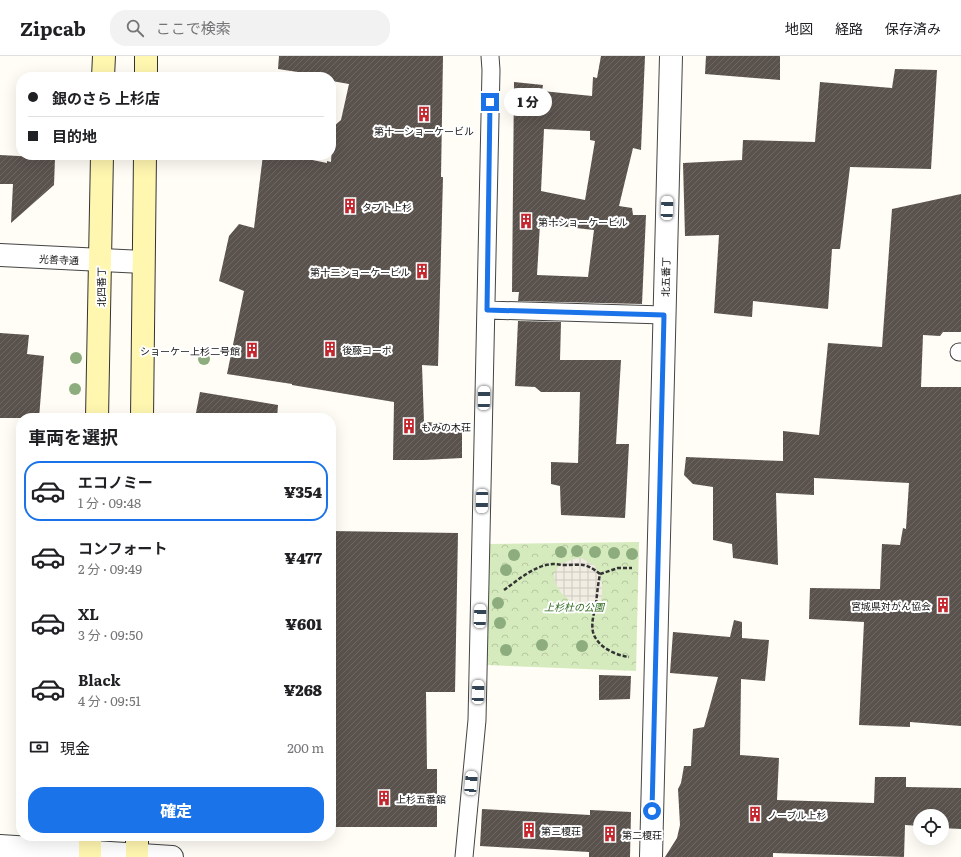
<!DOCTYPE html>
<html lang="ja">
<meta charset="utf-8">
<style>
body{margin:0;font-family:Literata,"Noto Sans JP",serif;background:#f2f2f2;color:#202124;height:100vh;display:flex;flex-direction:column;font-size:15px;white-space:nowrap}
*{box-sizing:border-box;margin:0}
p{font-size:13px;color:#757577}
.icon{flex:none;width:22px;height:22px;fill:none;stroke:currentColor;stroke-width:2;stroke-linecap:round;stroke-linejoin:round}
.map{position:relative;flex:1;overflow:hidden}
.panel{position:absolute;left:16px;top:357px;width:320px;height:428px;display:flex;flex-direction:column;background:#fff;border-radius:16px;box-shadow:0 4px 16px #0002}
.panel>*{flex:none}
.top-card{position:absolute;left:16px;top:16px;width:320px;height:88px;border-radius:16px;box-shadow:0 4px 16px #0002;display:grid;align-content:center;height:88px;padding:0 12px;background:#fff}
.controls{position:absolute;left:913px;top:753px;display:grid;gap:8px}
.controls a{display:grid;place-items:center;width:36px;height:36px;border-radius:50%;background:#fff;box-shadow:0 4px 16px #0002;font-size:20px}
.end{position:absolute;width:18px;height:18px;margin:-9px;border:5px solid #1a73e8;background:#fff;box-shadow:0 0 0 2px #fff}
.from{border-radius:50%}
.bubble{position:absolute;height:28px;border-radius:14px;background:#fff;box-shadow:0 4px 16px #0002;font-size:13px;font-weight:800;line-height:28px;text-align:center}
.car{position:absolute;width:12px;height:24px;margin:-12px -6px;border-radius:5px;box-shadow:0 0 3px 1px #0007;background:linear-gradient(#fff 24%,#345 0 40%,#fff 0 76%,#345 0 86%,#fff 0)}
.top-card b{display:flex;align-items:center;gap:14px;height:38px;font-size:15px}
.top-card b+b{border-top:1px solid #e0e0e0}
.top-card i{width:10px;height:10px;background:#202124}
ul{padding:0;list-style:none}
li{display:flex;align-items:center;gap:12px;height:60px;margin:0 8px 6px;padding:0 4px;border:2px solid transparent;border-radius:16px}
li div{flex:1}
li b{display:block;font-size:15px}
li em{font-style:normal;font-weight:800}
li.selected{border-color:#1a73e8}
li>.icon{width:36px;height:36px;stroke-width:1.5}
h2{padding:0 12px;font-size:18px;line-height:48px}
.pay{display:flex;align-items:center;gap:10px;height:44px;padding:0 12px;font-size:15px}
.pay p{margin-inline-start:auto}
.button{display:flex;gap:8px;margin-top:auto;padding:8px 12px}
.button a{flex:1;height:46px;border-radius:16px;background:#1a73e8;color:#fff;font-size:16px;font-weight:800;line-height:46px;text-align:center}
header{display:flex;align-items:center;gap:24px;box-sizing:border-box;height:56px;padding:0 20px;background:#fff;border-bottom:1px solid #e0e0e0}
header strong{font-size:19px}
nav{display:flex;gap:22px;margin-inline-start:auto;font-size:14px}
.search{width:280px;height:36px;background:#f2f2f2;display:flex;align-items:center;gap:10px;box-sizing:border-box;padding:0 14px;border-radius:16px;color:#757577;font-size:15px}
.map>svg:first-child{display:block}
.park{fill:url(#park-crowns)}
.plaza{fill:url(#plaza-grid)}
.building{fill:url(#building-hatch);fill-rule:evenodd}
.lines{fill:none;stroke-linecap:round;stroke-linejoin:round}
.lane-casing{stroke:#444;stroke-width:19}
.street-casing{stroke:#444;stroke-width:24}
.secondary-casing{stroke:#333;stroke-width:24}
.path{stroke:#333;stroke-width:2.5;stroke-dasharray:4 2;stroke-linecap:butt}
.lane{stroke:#fff;stroke-width:17}
.street{stroke:#fff;stroke-width:22}
.secondary{stroke:#fff6b0;stroke-width:22}
.tree{fill:#8dad7f}
.route{stroke:#1a73e8;stroke-width:5}
.labels{text-anchor:middle;dominant-baseline:central;stroke-width:4;stroke-linejoin:round;paint-order:stroke}
.poi-label{font-size:10px;fill:#111;stroke:#fff;text-anchor:start}
.street-label{font-size:10px;fill:#111;stroke:#fff}
.park-label{font-size:10px;font-style:italic;fill:#2f6b1f;stroke:#fff}
</style>
<header>
<strong>Zipcab</strong>
<div class="search"><svg class="icon" aria-label="search" viewBox="0 0 24 24"><circle cx="10" cy="10" r="6"/><path d="M15 15l6 6"/></svg>ここで検索</div>
<nav><a>地図</a><a>経路</a><a>保存済み</a></nav>
</header>
<div class="map">
<svg width="961" height="801" viewBox="0 0 961 801">
<defs>
<pattern id="park-crowns" width="20" height="18" patternUnits="userSpaceOnUse"><rect width="20" height="18" fill="#d5ebbd"/><path d="M2 6a3 3 0 1 1 6 0M12 15a3 3 0 1 1 6 0" fill="none" stroke="#b6c8a1"/></pattern>
<pattern id="plaza-grid" width="8" height="8" patternUnits="userSpaceOnUse"><rect width="8" height="8" fill="#f1ede2"/><path d="M0 4h8M4 0v8" fill="none" stroke="#cecac1"/></pattern>
<pattern id="building-hatch" width="6" height="6" patternUnits="userSpaceOnUse"><rect width="6" height="6" fill="#5a524d"/><path d="M-1 1l2-2M0 6l6-6M5 7l2-2" fill="none" stroke="#6d6662"/></pattern>
</defs>
<rect width="100%" height="100%" fill="#fffdf5"/>
<path class="park" d="M639,486L636,615L486,609L489,488Z"/>
<path class="plaza" d="M581,502L594,509L600,518L602,528V539L600,547L595,553L576,549L562,538L555,526L554,518L560,508L574,503Z"/>
<path class="building" d="M279,0H443L441,121H443L438,310L422,309L424,366L462,368V402L424,404H393L394,346L292,329V328L227,318L244,235L219,225L229,180L239,168L254,172L263,99H288L327,107V105L331,106L333,71L341,64L349,28L332,25L331,21L278,13Z
M601,0H645L641,94L633,92L619,150L632,152L633,159H646L642,248L518,245L519,236H512L514,26L543,29L542,35L592,40L593,21L597,22ZM544,73L590,75V84L595,85L585,144L541,135ZM540,168L594,174L588,221L537,219Z
M706,0H780V24L705,18Z
M895,13L937,14L931,113L850,111L840,193H832L828,253L753,245L752,261L714,257L719,179L685,180L683,107L742,104L743,84L815,86L820,26L892,32Z
M0,99L55,102L54,129L11,167L13,128H0Z
M961,138V276H943L940,280L923,279L921,331H961V670L910,666V671L859,669L864,566L809,563L810,532L880,533L882,488L900,489L903,472L906,473L909,427L814,422V439L776,437L778,509L733,502L732,488L713,484V431L693,428L684,419L686,401L783,405V375L819,379L828,287L882,291L892,153Z
M518,265L561,266L560,304H621L616,388H629L625,462L561,459L560,430L551,428V406L578,407L580,336H541L535,331L515,330Z
M0,277L29,279L27,298L44,300L39,362H0Z
M200,336L278,349L277,362H195Z
M331,475L458,477L455,636H426L427,713H437V771H331Z
M734,564L742,566V582L769,584L765,625L741,623L740,699L779,702L777,744L874,747L875,721H906V731L961,732V773L942,772V760H920V770L905,769L904,801L773,797V801H665L677,782L680,769L678,733L681,727L684,710H691L693,673L704,671L718,621L670,617L673,576L730,581Z
M599,619L631,620L630,643L599,644Z
M482,753L590,759V754L631,756L630,801H589V796L480,790Z"/>
<g class="lines">
<g class="lane-casing">
<path id="lane" d="M487,254L664,259
M959,296H961
M464,801L477,664L491,14L490,0"/>
</g>
<g class="street-casing">
<path id="street" d="M0,199L143,206
M0,790L172,801
M651,801L671,0"/>
</g>
<g class="secondary-casing">
<path id="secondary" d="M103,21L104,0
M146,21V0
M97,362L102,99
M142,362L145,99
M90,801V780
M137,801V780"/>
</g>
<path class="path" d="M600,518L618,512H632
M504,534C518,524 535,509 553,508C557,508 561,509 565,509C582,509 585,506 600,518C598,528 597,538 596,548C594,557 591,567 593,576C597,591 615,599 629,601"/>
<use href="#lane" class="lane"/>
<use href="#street" class="street"/>
<use href="#secondary" class="secondary"/>
</g>
<g class="tree">
<circle cx="76" cy="302" r="6"/>
<circle cx="204" cy="303" r="6"/>
<circle cx="75" cy="333" r="6"/>
<circle cx="577" cy="495" r="6"/>
<circle cx="561" cy="496" r="6"/>
<circle cx="595" cy="496" r="6"/>
<circle cx="614" cy="497" r="6"/>
<circle cx="632" cy="498" r="6"/>
<circle cx="514" cy="499" r="6"/>
<circle cx="506" cy="514" r="6"/>
<circle cx="498" cy="547" r="6"/>
<circle cx="500" cy="567" r="6"/>
<circle cx="542" cy="589" r="6"/>
<circle cx="582" cy="590" r="6"/>
<circle cx="506" cy="594" r="6"/>
</g>
<g class="lines">
<path class="route" d="M490,46L487,254L664,259L652,755"/>
</g>
<defs>
<g id="building-bare" transform="scale(1.2)"><path d="M-4-6H4V6H1V3H-1V6H-4ZM-2.5-4.3h1.7v1.8h-1.7ZM.8-4.3h1.7v1.8H.8ZM-2.5-1h1.7V.8h-1.7ZM.8-1h1.7V.8H.8Z" fill="#c4262e" stroke="#fff" stroke-width="2.5" paint-order="stroke"/></g>
</defs>
<g fill-rule="evenodd">
<use href="#building-bare" x="424" y="58"/>
<use href="#building-bare" x="350" y="150"/>
<use href="#building-bare" x="526" y="165"/>
<use href="#building-bare" x="422" y="215"/>
<use href="#building-bare" x="330" y="293"/>
<use href="#building-bare" x="252" y="294"/>
<use href="#building-bare" x="409" y="370"/>
<use href="#building-bare" x="943" y="549"/>
<use href="#building-bare" x="384" y="742"/>
<use href="#building-bare" x="755" y="758"/>
<use href="#building-bare" x="529" y="774"/>
<use href="#building-bare" x="610" y="778"/>
</g>
<g class="labels">
<g class="poi-label">
<text x="424" y="74" text-anchor="middle">第十一ショーケービル</text>
<text x="362" y="150">タプト上杉</text>
<text x="538" y="165">第十ショーケービル</text>
<text x="410" y="215" text-anchor="end">第十二ショーケービル</text>
<text x="342" y="293">後藤コーポ</text>
<text x="240" y="294" text-anchor="end">ショーケー上杉二号館</text>
<text x="421" y="370">もみの木荘</text>
<text x="931" y="549" text-anchor="end">宮城県対がん協会</text>
<text x="396" y="742">上杉五番舘</text>
<text x="767" y="758">ノーブル上杉</text>
<text x="541" y="774">第三榎荘</text>
<text x="622" y="778">第二榎荘</text>
</g>
<g class="street-label">
<text transform="translate(59 203) rotate(3)">光善寺通</text>
<text transform="translate(665 221) rotate(-89)">北五番丁</text>
<text transform="translate(100 231) rotate(-90)">北四番丁</text>
</g>
<g class="park-label">
<text x="574" y="550">上杉杜の公園</text>
</g>
</g>
</svg>
<div class="controls">
<a><svg class="icon" aria-label="locate" viewBox="0 0 24 24"><circle cx="12" cy="12" r="6"/><path d="M12 2v4M12 18v4M2 12h4M18 12h4"/></svg></a>
</div>
<i class="end from" style="left:652px;top:755px"></i>
<i class="end" style="left:490px;top:46px"></i>
<div class="bubble" style="left:504px;top:32px;width:48px">1 分</div>
<i class="car" style="left:667px;top:152px;rotate:2deg"></i>
<i class="car" style="left:484px;top:342px;rotate:1deg"></i>
<i class="car" style="left:482px;top:445px;rotate:181deg"></i>
<i class="car" style="left:480px;top:560px;rotate:2deg"></i>
<i class="car" style="left:478px;top:636px;rotate:2deg"></i>
<i class="car" style="left:471px;top:727px;rotate:5deg"></i>
<div class="top-card">
<b><i class="from"></i>銀のさら 上杉店</b>
<b><i></i>目的地</b>
</div>
<section class="panel">
<h2>車両を選択</h2>
<ul>
<li class="selected"><svg class="icon" aria-label="car" viewBox="0 0 24 24"><path d="M5 17H2v-5l4-1 3-4h7l3 4 3 1v5h-3M9 17h6M6 11h13"/><circle cx="7" cy="17" r="2"/><circle cx="17" cy="17" r="2"/></svg><div><b>エコノミー</b><p>1 分 · 09:48</p></div><em>¥354</em></li>
<li><svg class="icon" aria-label="car" viewBox="0 0 24 24"><path d="M5 17H2v-5l4-1 3-4h7l3 4 3 1v5h-3M9 17h6M6 11h13"/><circle cx="7" cy="17" r="2"/><circle cx="17" cy="17" r="2"/></svg><div><b>コンフォート</b><p>2 分 · 09:49</p></div><em>¥477</em></li>
<li><svg class="icon" aria-label="car" viewBox="0 0 24 24"><path d="M5 17H2v-5l4-1 3-4h7l3 4 3 1v5h-3M9 17h6M6 11h13"/><circle cx="7" cy="17" r="2"/><circle cx="17" cy="17" r="2"/></svg><div><b>XL</b><p>3 分 · 09:50</p></div><em>¥601</em></li>
<li><svg class="icon" aria-label="car" viewBox="0 0 24 24"><path d="M5 17H2v-5l4-1 3-4h7l3 4 3 1v5h-3M9 17h6M6 11h13"/><circle cx="7" cy="17" r="2"/><circle cx="17" cy="17" r="2"/></svg><div><b>Black</b><p>4 分 · 09:51</p></div><em>¥268</em></li>
</ul>
<div class="pay"><svg class="icon" aria-label="cash" viewBox="0 0 24 24"><path d="M3 7h18v10H3z"/><circle cx="12" cy="12" r="2"/></svg>現金<p>200 m</p></div>
<div class="button"><a>確定</a></div>
</section>
</div>
